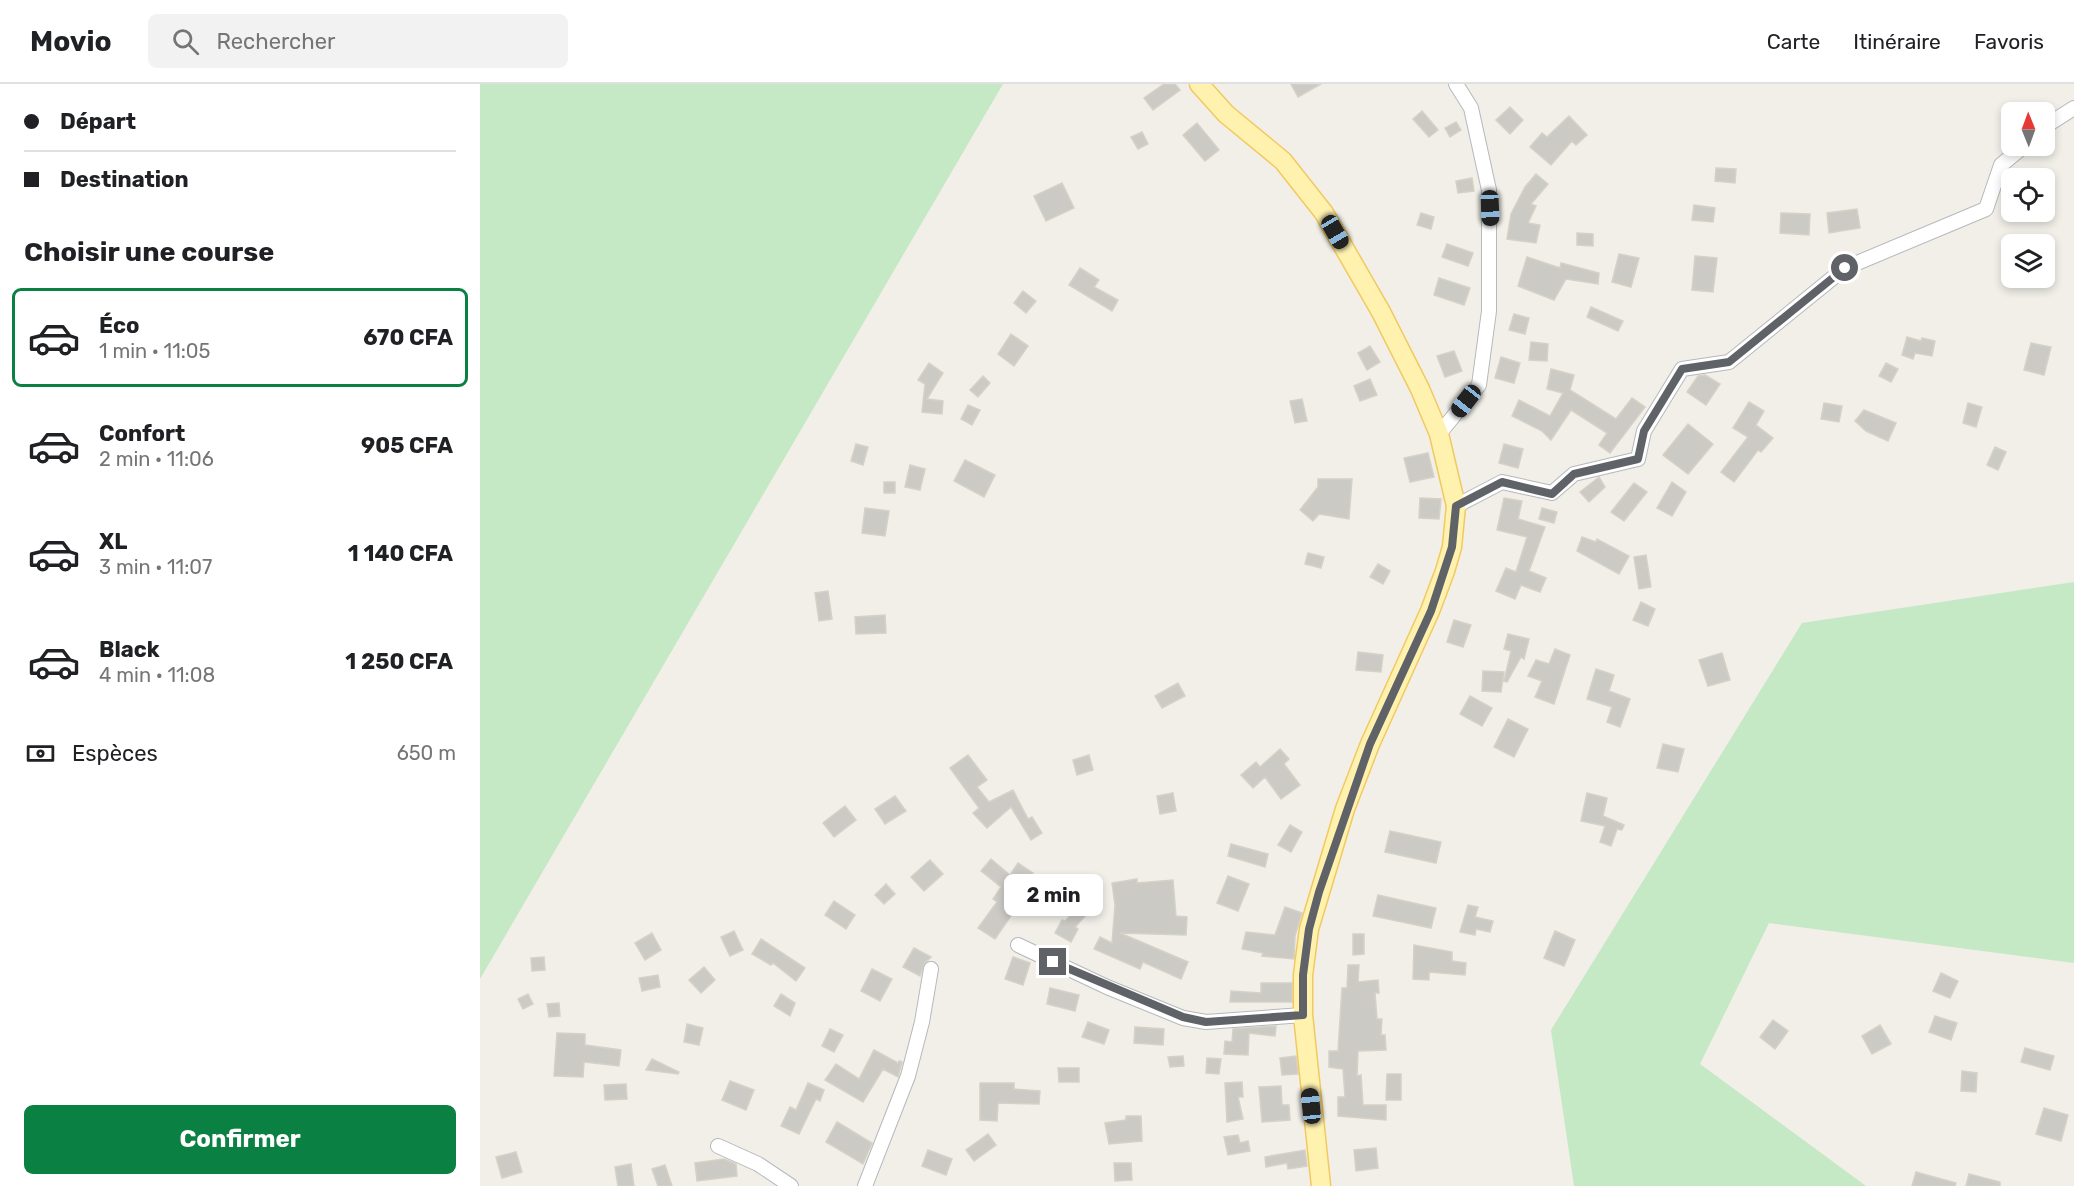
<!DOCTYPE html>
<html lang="fr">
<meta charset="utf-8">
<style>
body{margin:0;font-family:Rubik,sans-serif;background:#f2f2f2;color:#202124;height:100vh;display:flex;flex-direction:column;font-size:22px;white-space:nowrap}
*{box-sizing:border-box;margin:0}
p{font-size:20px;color:#757577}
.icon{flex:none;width:33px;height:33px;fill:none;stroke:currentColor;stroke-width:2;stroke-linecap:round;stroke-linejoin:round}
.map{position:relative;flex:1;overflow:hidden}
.drawer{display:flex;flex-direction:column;background:#fff;width:480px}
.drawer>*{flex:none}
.guide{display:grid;align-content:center;height:132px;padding:0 24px;background:#fff}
.needle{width:39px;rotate:359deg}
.fabs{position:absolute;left:1521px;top:18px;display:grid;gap:12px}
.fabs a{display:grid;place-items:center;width:54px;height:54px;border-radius:9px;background:#fff;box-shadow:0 3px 9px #0003;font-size:30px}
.end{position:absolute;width:27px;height:27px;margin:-14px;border:8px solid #5f6368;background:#fff;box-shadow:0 0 0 3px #fff}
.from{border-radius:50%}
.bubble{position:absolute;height:42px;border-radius:9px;background:#fff;box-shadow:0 3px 9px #0003;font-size:20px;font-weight:700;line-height:42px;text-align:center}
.car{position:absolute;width:18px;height:36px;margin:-18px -9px;border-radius:8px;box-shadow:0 0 4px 2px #0007;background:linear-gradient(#222 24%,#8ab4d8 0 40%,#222 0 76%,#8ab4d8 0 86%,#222 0)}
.guide b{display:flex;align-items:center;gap:21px;height:57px;font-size:22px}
.guide b+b{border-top:2px solid #e0e0e0}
.guide i{width:15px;height:15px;background:#202124}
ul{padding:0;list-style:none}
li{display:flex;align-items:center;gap:18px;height:99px;margin:0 12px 9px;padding:0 12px;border:3px solid transparent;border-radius:9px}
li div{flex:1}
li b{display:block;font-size:22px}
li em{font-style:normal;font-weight:700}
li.active{border-color:#0b8043}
li>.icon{width:54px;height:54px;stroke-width:1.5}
h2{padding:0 24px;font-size:27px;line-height:72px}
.pay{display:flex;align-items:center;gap:15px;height:66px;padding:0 24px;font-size:22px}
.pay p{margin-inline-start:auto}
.button{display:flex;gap:12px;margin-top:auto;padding:12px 24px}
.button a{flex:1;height:69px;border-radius:9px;background:#0b8043;color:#fff;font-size:24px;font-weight:700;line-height:69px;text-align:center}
header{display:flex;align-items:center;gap:36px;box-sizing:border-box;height:84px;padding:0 30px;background:#fff;border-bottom:2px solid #e0e0e0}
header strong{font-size:28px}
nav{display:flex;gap:33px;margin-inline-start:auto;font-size:21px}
.search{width:420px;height:54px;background:#f2f2f2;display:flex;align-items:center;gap:15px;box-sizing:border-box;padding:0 21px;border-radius:9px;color:#757577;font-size:22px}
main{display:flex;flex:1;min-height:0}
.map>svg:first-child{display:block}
.green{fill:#c5e8c5}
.building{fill:#cccac5;stroke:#d6d1c6;stroke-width:1.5}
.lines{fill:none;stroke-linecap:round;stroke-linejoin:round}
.minor-casing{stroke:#b5b8bc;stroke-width:16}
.major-casing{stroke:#f2c960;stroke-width:21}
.minor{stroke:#fff;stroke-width:14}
.major{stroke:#fff2af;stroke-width:18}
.route{stroke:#5f6368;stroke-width:8}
</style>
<header>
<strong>Movio</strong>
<div class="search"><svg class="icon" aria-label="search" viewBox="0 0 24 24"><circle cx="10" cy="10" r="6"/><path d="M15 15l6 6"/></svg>Rechercher</div>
<nav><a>Carte</a><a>Itinéraire</a><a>Favoris</a></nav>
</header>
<main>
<section class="drawer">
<div class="guide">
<b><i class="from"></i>Départ</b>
<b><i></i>Destination</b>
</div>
<h2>Choisir une course</h2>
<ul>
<li class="active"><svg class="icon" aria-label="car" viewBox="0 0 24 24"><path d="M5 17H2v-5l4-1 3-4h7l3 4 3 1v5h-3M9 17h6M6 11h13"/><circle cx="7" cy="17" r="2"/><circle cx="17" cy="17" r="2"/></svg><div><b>Éco</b><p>1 min · 11:05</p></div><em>670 CFA</em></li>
<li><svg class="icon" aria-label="car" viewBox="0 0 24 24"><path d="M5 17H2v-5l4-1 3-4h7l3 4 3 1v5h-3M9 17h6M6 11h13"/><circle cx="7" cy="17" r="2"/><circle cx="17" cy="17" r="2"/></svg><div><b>Confort</b><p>2 min · 11:06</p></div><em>905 CFA</em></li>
<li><svg class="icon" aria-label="car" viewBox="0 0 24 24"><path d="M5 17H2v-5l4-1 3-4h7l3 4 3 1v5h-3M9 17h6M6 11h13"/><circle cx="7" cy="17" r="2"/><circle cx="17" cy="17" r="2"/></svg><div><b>XL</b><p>3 min · 11:07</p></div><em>1 140 CFA</em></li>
<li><svg class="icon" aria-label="car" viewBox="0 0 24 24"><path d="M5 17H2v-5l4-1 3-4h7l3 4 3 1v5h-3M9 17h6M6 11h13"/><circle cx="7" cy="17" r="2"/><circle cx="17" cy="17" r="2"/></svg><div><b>Black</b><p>4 min · 11:08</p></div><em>1 250 CFA</em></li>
</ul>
<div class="pay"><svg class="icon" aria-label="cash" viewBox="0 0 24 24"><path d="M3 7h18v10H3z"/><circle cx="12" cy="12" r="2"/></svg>Espèces<p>650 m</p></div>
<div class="button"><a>Confirmer</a></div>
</section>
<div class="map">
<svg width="1594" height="1102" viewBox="0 0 1594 1102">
<rect width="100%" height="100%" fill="#f1efe8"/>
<path class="green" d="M0,0H523L0,895Z
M1594,498V879L1289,839L1220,980L1386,1102H1094L1071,946L1322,539Z"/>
<path class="building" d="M684,0H695L700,6L673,26L664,14Z
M811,0H841L818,13Z
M1030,23L1043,36L1030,50L1016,36Z
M942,27L958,46L949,53L933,35Z
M1089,32L1107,51L1096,61L1092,57L1071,81L1050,63L1062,49L1067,53Z
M976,38L981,46L970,53L965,44Z
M717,39L739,66L725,77L703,51Z
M662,48L668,60L658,65L651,53Z
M1236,84L1256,85L1255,99L1235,97Z
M1056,90L1068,100L1051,120L1056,122L1048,139L1060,141L1056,159L1027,155L1031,130L1045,103Z
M992,94L994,107L978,109L976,97Z
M582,99L594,124L566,137L554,112Z
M1214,121L1235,124L1233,138L1212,136Z
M1377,125L1380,144L1349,149L1347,129Z
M941,129L954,133L951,145L937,141Z
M1301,129L1330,130L1329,151L1300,149Z
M1097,149L1113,150V162L1097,161Z
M967,160L993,169L988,182L962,173Z
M1139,170L1159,174L1151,203L1132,198Z
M1215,172L1237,174L1233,208L1212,206Z
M1047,173L1080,184L1081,179L1119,189L1118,200L1086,195L1074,216L1038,202Z
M600,184L619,196L614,203L638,216L632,227L589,201Z
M959,194L990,204L984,221L954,211Z
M543,207L556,217L546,229L534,219Z
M1111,223L1143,237L1138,247L1107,233Z
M1034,230L1049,234L1045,250L1029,246Z
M531,250L548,262L534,282L518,270Z
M1427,253L1441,257L1442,254L1455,257L1452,272L1435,269L1433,275L1422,271Z
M1051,258L1068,260L1067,277L1049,276Z
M1551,259L1571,263L1564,291L1544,286Z
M890,262L900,278L887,286L878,269Z
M974,267L982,287L965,293L957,272Z
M1021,273L1040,279L1034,299L1015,294Z
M449,279L463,289L447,315L463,317L462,330L442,328L445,300L438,296Z
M1406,279L1418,285L1411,298L1399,292Z
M1071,285L1094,291L1090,306L1136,335L1152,314L1165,323L1130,369L1119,361L1127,349L1091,326L1071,356L1062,347L1032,332L1039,316L1070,332L1083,309L1067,305Z
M1225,291L1240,300L1226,321L1207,308L1218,292Z
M503,292L510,299L498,313L490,306Z
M890,295L897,311L880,317L874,302Z
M822,315L827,337L815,339L810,317Z
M1269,318L1284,327L1276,341L1293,354L1281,368L1278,366L1254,398L1241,388L1268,353L1253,344Z
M1344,319L1362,322L1359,338L1341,335Z
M1488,319L1502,323L1496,343L1483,339Z
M488,321L500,326L492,341L481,335Z
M1384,326L1416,339L1408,357L1386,347L1375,337Z
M1208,340L1233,360L1208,390L1183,371Z
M376,360L388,363L383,381L371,377Z
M1024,360L1043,365L1038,384L1019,379Z
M1515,363L1526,368L1518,386L1507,381Z
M948,369L954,393L930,398L924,374Z
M485,376L515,391L504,413L474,397Z
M430,381L445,385L440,406L425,403Z
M1119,393L1125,403L1109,418L1100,408Z
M838,395H872L869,435L839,430L833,437L820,426L838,403Z
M404,398H415V409H404Z
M1192,398L1206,408L1192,432L1177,424Z
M1154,399L1167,408L1144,437L1131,428Z
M940,414L961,415L959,435L939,434Z
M1024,414L1042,417L1038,435L1065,443L1049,487L1066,494L1060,508L1041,501L1035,515L1016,507L1026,484L1036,488L1047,453L1017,446Z
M385,424L409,427L405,452L382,449Z
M1062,424L1077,428L1074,439L1059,435Z
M1102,453L1116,458L1117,455L1149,472L1139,490L1097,467Z
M828,469L844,473L841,484L825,480Z
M1166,471L1171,503L1159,505L1154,473Z
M898,480L910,487L903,500L890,493Z
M348,507L352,535L339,537L335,509Z
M1161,518L1175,525L1168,542L1153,536Z
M405,531L406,549L376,550L375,533Z
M974,536L991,541L983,563L967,558Z
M1028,550L1049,555L1044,575L1041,573L1027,598L1024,597L1031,567L1024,565Z
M1075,565L1090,571L1074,620L1055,613L1062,597L1048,592L1056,576L1069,580Z
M878,568L903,571L901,588L876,586Z
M1242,569L1250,596L1228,602L1219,576Z
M1116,585L1134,591L1129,607L1150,615L1140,643L1127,638L1132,623L1107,615Z
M1003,587L1024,588L1021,608L1002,607Z
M698,599L705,612L682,624L675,612Z
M990,612L1012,624L1002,642L980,630Z
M1028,635L1048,645L1034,673L1014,663Z
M1183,660L1204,665L1198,688L1177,684Z
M800,665L809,675L804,680L820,701L801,715L785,693L773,704L761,691L776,678L780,683Z
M488,671L507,696L497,703L509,718L533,706L548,735L552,733L562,749L551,756L531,723L507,744L493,729L499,724L470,684Z
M609,671L613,686L597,691L593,676Z
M693,709L696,727L680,730L677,712Z
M1107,709L1127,714L1123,732L1144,741L1142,746L1137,745L1131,762L1120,758L1125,742L1101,737Z
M415,712L426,727L405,740L395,725Z
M365,722L376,736L354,753L343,739Z
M810,741L822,748L811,768L798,761Z
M910,747L961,758L956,779L905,768Z
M751,760L788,770L785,783L748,772Z
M511,775L530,791L538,779L553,789L537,813L542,816L515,855L498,844L517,818L513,815L521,803L501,787Z
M450,776L463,790L444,807L431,793Z
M748,792L769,800L758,827L737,819Z
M657,795V799L693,796L696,832L707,833L706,851L640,849L708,878L701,895L663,878L660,885L614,865L620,853L632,859L635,821L632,799Z
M406,800L415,810L404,820L395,811Z
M898,811L956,824L951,844L893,832Z
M354,817L375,831L366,845L345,831Z
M601,820L609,828L595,843L598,845L591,858L575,849L582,836L585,837Z
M988,821L998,823L995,833L1013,837L1010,848L996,845L995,851L980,848Z
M805,823L822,829L815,852L814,875L782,872L783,869L762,865L766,848L795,851Z
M254,847L263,866L250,872L241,853Z
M1075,847L1095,856L1084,882L1064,874Z
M172,849L181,866L165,876L155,859Z
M873,850H884V870L873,871Z
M281,855L325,884L316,897L293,879L291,881L272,870Z
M934,861L972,868V877L986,879L985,891L949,888V896L933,895Z
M434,864L451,873L444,880L440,892L423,883Z
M64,873L65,886L52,887L51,874Z
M533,873L550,879L543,901L525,895Z
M868,881H879L878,898L898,896L899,909H895L897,935H902L901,951H905L906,966L878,967L877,992L881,991L883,1021H906V1036L858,1032V1013H865L863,985L849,983V967H858L862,904H867Z
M224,883L235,896L221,909L209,896Z
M392,885L412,895L400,917L381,907Z
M1461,889L1478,897L1470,914L1453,907Z
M178,891L180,903L162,907L159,894Z
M781,899H812V918H750L751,907L781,909Z
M570,904L599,911L595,927L567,920Z
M48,910L53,920L43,925L38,915Z
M301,910L315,919L310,932L294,922Z
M79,919L80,932L69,933L67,920Z
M1455,932L1477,939L1471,956L1449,948Z
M1293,936L1308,947L1295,965L1280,953Z
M608,938L629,946L624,960L602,953Z
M207,940L223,944L219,961L204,958Z
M1400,941L1411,960L1392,970L1382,952Z
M796,942L795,952L769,949L768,971L744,970L745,957L752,958L753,945Z
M655,943L684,945L683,961L654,959Z
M350,945L363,951L354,968L342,962Z
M77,949L105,950V961L141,966L139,982L104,978L103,993L74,992Z
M1545,964L1574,972L1570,986L1541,978Z
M394,966L418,979L419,977L422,978L418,993L403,985L383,1018L345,996L356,980L379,995Z
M703,972L704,982L690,983L688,973Z
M816,972L818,990L802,991L800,974Z
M727,974L741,975L739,990L726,989Z
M172,975L199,988L198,990L166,986Z
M578,984H599V998H579Z
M1482,987L1497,989L1496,1008L1481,1007Z
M907,990H921V1016H906Z
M250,997L274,1006L266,1026L242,1016Z
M762,998L763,1013H758L763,1035L747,1038L745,999Z
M328,999L344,1006L340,1017L336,1015L319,1050L301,1042L310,1023L316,1026Z
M500,999H534V1005L560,1007L559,1020L518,1019L517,1037L500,1036Z
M146,1000L147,1015L125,1016L124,1001Z
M801,1002L802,1021H809L810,1036L782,1038L779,1003Z
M1564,1024L1588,1031L1581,1057L1556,1050Z
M646,1032H661L662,1057L629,1060L625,1039L646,1036Z
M357,1038L392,1059L383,1080L346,1058Z
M508,1050L516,1061L494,1077L486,1066Z
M758,1051L760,1059L768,1057L770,1067L748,1071L744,1053Z
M896,1064L898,1084L876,1087L874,1066Z
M448,1066L472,1075L466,1091L442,1082Z
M825,1066L827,1082L808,1085L807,1079L786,1083L785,1073Z
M36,1068L42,1088L22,1094L16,1073Z
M244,1075L256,1080L257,1092L217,1097L215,1079Z
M634,1079H651L652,1096L635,1097Z
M151,1080L154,1102H138L135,1083Z
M185,1081L192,1102H178L172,1085Z
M1436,1088L1476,1099L1475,1102H1432Z
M1489,1090L1520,1098V1102H1486Z"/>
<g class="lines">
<g class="minor-casing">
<path id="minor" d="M1564,43L1594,24
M959,350L999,301L1009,227V106L991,24L976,0
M976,422L1022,398L1072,409L1094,390L1158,375L1164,347L1202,285L1249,278L1365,184L1506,125L1521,81L1544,62
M538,861L627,903L703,934L726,938L823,931
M238,1062L278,1080L311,1102
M385,1102L428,992L442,938L451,885"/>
</g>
<g class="major-casing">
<path id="major" d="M719,0L746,30L803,77L844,129L901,228L940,305L959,350L976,422L972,463L965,487L950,527L890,660L865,725L829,845L823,891V931L841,1102"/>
</g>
<use href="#minor" class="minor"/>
<use href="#major" class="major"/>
</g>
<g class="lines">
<path class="route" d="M573,878L703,933L726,938L823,931V891L829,845L839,808L890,660L951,527L972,463L976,422L1022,398L1072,410L1094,390L1158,375L1164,347L1202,285L1249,278L1365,184"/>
</g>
</svg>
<div class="fabs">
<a><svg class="needle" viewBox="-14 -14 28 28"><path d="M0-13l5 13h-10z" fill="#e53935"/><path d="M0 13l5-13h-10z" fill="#757577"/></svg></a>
<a><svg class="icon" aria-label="locate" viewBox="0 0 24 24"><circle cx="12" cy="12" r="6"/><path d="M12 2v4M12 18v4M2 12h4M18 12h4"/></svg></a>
<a><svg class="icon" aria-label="layers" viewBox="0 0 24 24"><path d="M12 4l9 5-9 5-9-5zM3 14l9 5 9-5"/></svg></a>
</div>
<i class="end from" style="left:1365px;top:184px"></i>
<i class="end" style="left:573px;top:878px"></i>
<div class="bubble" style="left:524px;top:790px;width:99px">2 min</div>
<i class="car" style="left:1010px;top:124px;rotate:178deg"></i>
<i class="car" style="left:855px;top:148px;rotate:150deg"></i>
<i class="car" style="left:986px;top:317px;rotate:218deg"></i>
<i class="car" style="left:831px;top:1022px;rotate:354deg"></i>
</div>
</main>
